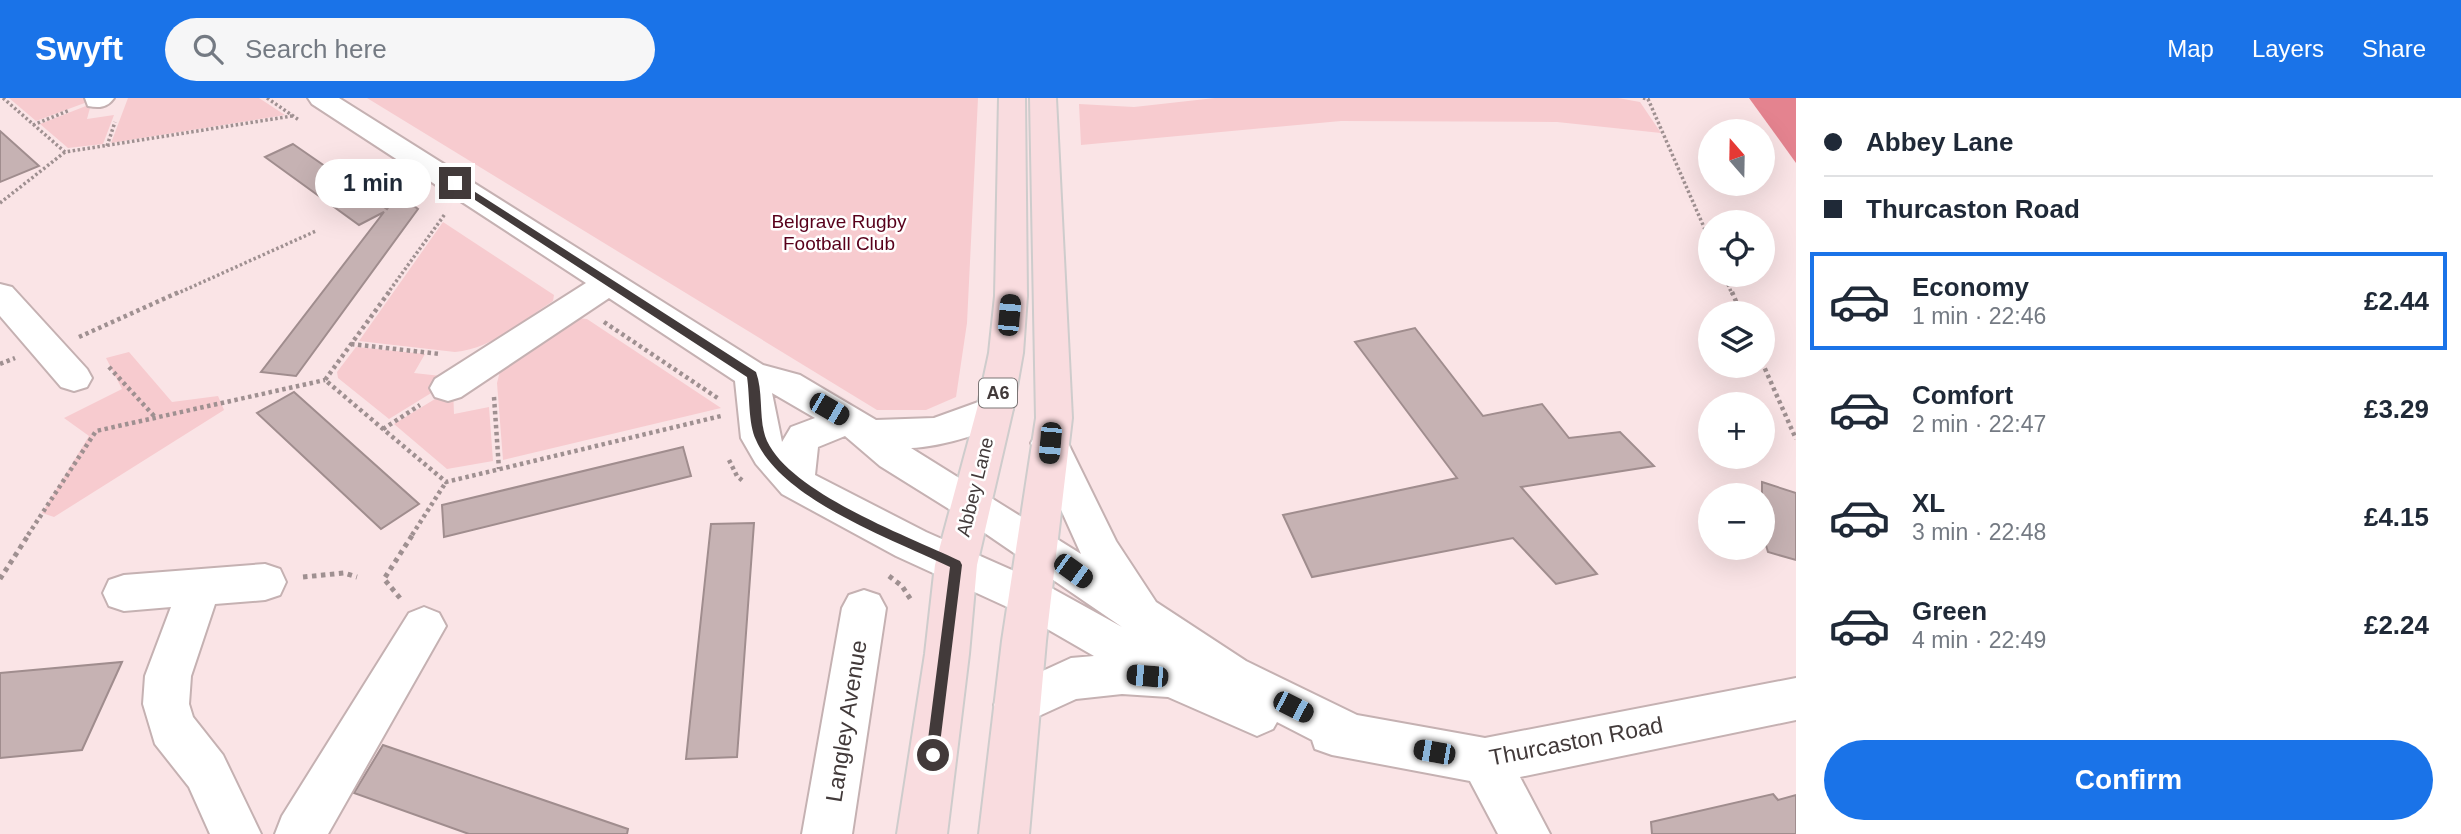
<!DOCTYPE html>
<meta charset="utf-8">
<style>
body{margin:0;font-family:Helvetica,sans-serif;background:#f6f6f7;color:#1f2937;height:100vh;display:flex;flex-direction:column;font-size:26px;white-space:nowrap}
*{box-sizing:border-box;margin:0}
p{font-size:23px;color:#747a83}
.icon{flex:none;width:38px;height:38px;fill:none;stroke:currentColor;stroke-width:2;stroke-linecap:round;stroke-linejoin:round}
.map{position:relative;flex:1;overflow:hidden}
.panel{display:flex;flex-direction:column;background:#fff;width:665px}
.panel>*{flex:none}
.guide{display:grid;align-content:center;height:154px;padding:0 28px;background:#fff}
.needle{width:46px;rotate:340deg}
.controls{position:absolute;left:1698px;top:21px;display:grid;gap:14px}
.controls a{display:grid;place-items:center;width:77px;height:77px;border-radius:50%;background:#fff;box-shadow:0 7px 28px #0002;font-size:35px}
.end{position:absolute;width:32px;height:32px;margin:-16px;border:9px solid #423a3a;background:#fff;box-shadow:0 0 0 4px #fff}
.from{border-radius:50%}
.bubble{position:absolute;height:49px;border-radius:24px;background:#fff;box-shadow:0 7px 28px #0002;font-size:23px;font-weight:800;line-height:49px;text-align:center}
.car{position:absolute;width:21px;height:42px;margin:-21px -10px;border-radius:9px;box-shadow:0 0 5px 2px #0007;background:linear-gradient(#222 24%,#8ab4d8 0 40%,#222 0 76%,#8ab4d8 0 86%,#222 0)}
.guide b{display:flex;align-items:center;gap:24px;height:66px;font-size:26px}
.guide b+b{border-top:2px solid #e0e1e3}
.guide i{width:18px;height:18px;background:#1f2937}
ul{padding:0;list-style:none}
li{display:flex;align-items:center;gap:21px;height:98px;margin:0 14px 10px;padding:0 14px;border:4px solid transparent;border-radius:0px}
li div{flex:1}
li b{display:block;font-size:26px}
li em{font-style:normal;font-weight:800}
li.active{border-color:#1a73e8}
li>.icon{width:63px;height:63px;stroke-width:1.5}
.primary-button{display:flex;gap:14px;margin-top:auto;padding:14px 28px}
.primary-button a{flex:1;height:80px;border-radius:42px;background:#1a73e8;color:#fff;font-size:28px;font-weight:800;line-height:80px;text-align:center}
header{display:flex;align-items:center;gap:42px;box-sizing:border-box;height:98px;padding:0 35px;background:#1a73e8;color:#fff}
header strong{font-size:33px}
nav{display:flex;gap:38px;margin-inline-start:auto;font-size:24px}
.search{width:490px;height:63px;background:#f6f6f7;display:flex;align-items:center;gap:18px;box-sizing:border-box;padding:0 24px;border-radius:38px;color:#747a83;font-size:26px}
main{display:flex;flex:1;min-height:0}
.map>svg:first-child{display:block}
.green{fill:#f7cbcf}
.water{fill:#e4838f}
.building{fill:#c6b2b3;stroke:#a08d8e;stroke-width:2}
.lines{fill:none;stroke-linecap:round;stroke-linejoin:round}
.minor-casing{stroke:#c5b1b2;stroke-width:4}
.major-casing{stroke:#cecccc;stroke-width:4}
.path-far2{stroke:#9f9091;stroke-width:3.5;stroke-dasharray:2.5 2.5;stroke-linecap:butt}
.path-far1{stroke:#9f9091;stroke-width:4.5;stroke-dasharray:3.5 3.5;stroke-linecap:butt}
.path{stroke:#9f9091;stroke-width:5;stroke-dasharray:4.5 4.5;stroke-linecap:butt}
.minor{fill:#fff;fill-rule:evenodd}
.major{fill:#f9dcdf;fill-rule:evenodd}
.route{fill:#423a3a}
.labels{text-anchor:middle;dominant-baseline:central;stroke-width:5;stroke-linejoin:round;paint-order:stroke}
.shield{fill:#fff;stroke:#7b7575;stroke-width:2}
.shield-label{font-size:18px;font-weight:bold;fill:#423a3a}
.park-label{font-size:19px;fill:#58001b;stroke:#fff}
.street-label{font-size:19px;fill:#423a3a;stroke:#fff}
.near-street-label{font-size:23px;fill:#423a3a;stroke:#fff}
</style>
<header>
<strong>Swyft</strong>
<div class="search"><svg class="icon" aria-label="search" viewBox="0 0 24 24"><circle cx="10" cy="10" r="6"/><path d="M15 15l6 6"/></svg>Search here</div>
<nav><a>Map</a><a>Layers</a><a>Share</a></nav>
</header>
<main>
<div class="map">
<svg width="1796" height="736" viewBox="0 0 1796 736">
<rect width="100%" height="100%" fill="#fae4e6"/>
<path class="green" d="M9,0H86L90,3L36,23Z
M128,0H259L285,17L111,45Z
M367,0H978L967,225L956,299L926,312H877Z
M1215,0H1618L1640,4L1661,35L1557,24L1341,23L1081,47L1079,6L1134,9Z
M91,6L87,21L114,17L103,46L68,50L40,26Z
M443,124L554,197L553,203C522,223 493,250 455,254L359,243Z
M577,220L587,221L721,310L503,362L497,285L500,273Z
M356,249L425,256L414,275L441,278L449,284L389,321L338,280L337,274Z
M129,254L172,304L218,298L224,312L54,419L42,415L89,338L64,320L122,291L106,260Z
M453,290L454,316L489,309L493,363L447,371L394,326Z"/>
<path class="water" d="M1749,0H1796V65Z"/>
<path class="building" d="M0,33L39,68L0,84Z
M293,46L387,111L398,96L418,111L296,278L261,274L384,114L359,127L265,59Z
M1415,230L1483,318L1542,306L1569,340L1620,334L1654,368L1521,389L1597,476L1556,486L1513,440L1312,479L1283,417L1457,380L1355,244Z
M294,294L323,320L419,406L381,431L257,315Z
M683,349L691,378L444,439L442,407Z
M1762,384L1796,395V462L1768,454L1762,434Z
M754,425L737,659L686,661L711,426Z
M122,564L82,652L0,660V575Z
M383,647L628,731L627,736H469L354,695Z
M1773,696L1778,702L1796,697V736H1652L1651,724Z"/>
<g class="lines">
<g class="minor-casing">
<path id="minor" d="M85,0H114C107,10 99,10 88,8Z
M308,0H339L763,267L800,277L876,322L934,320L995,298L1008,302L1013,311C999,335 938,349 911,350L1081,456L1031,345L1037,335L1050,331L1063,335L1116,443L1156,504L1246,563L1357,617L1485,640L1796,580V622L1520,679L1550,736H1498L1470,683L1332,657L1315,651L1312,642L1277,624L1273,631L1257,638L1168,599L1122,596L1076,601L1017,628L1001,622L994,607L1001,592L1071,560L1094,558L1016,513L896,458L782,396L756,366L741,340L735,283L609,200L461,299L448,303L435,299L430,290L435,281L586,185L312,6ZM772,295L815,320L791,329L782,344ZM845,338L880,368L957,416L1122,529L1046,487L926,434L815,377L818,349Z
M0,186L12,189L87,271L92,280L87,289L74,293L61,289L0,218Z
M265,466L280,471L286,484L280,497L265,502L215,506L191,578L189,606L193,619L223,657L261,736H210L189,689L155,646L143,606L145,578L171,509L124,513L109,508L103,495L109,482L124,477Z
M864,492L879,497L886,510L852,736H802L842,510L849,497Z
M424,509L439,515L446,528L328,736H275L282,718L409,515Z"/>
</g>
<g class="major-casing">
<path id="major" d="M999,0H1025L1027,198L1023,255L1013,311L977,467L969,556L947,736H897L925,556L935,467L977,311L989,255L995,198Z
M1030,0H1056L1072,320L1046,543L1029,736H979L1002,543L1036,320Z"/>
</g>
<path class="path-far2" d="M3,0L65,54L292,18
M267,0L299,22
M1643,0L1648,1L1710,143
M33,27L70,12
M107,48L115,24
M0,105L65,54
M1724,177L1732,196
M176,196L316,133
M387,196L445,116"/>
<path class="path-far1" d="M389,194L325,282L446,384L721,318
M1732,194L1741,215
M604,224L719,301
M79,239L179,194
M351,246L440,256
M1762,264L1796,341
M0,266L15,260
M109,269L155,319
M494,299L499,371
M383,331L420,307
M729,362L737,378L744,384
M28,437L96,333L325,282
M412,437L446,384"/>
<path class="path" d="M889,478L902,488L911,502
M303,479L344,475L357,479
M0,481L29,436
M400,500L384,481L413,436"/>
<use href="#minor" class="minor"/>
<use href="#major" class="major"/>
</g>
<path class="route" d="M452,83H458L756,274C764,296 758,323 767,343C792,396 908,438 960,463L962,467L938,662L933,664L926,657L950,469C892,441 782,402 756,342C748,325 750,298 747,279L452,87Z"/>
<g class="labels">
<rect class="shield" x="979" y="280.5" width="38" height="29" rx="5"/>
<g class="shield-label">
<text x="998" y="295">A6</text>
</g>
<g class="park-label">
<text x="839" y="123">Belgrave Rugby<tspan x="839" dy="22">Football Club</tspan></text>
</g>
<g class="street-label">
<text transform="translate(975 389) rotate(-76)">Abbey Lane</text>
</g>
<g class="near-street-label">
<text transform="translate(846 623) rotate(-81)">Langley Avenue</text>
<text transform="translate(1576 643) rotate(-11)">Thurcaston Road</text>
</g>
</g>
</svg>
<div class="controls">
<a><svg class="needle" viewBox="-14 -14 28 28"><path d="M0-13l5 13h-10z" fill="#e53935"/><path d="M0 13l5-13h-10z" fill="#747a83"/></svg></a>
<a><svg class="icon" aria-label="locate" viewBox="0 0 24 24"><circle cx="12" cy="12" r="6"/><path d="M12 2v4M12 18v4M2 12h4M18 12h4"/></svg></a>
<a><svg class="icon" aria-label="layers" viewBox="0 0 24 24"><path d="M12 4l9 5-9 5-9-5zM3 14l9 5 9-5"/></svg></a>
<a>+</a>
<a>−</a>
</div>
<i class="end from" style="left:933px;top:657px"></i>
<i class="end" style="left:455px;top:85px"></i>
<div class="bubble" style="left:315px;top:61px;width:116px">1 min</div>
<i class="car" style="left:1009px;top:217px;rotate:5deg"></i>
<i class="car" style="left:829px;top:311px;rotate:120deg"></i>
<i class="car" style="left:1050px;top:345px;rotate:185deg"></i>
<i class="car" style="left:1073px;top:473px;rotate:126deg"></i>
<i class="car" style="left:1147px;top:578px;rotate:275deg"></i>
<i class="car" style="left:1293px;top:609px;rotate:117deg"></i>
<i class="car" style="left:1434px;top:654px;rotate:280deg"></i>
</div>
<section class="panel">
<div class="guide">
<b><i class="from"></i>Abbey Lane</b>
<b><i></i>Thurcaston Road</b>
</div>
<ul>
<li class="active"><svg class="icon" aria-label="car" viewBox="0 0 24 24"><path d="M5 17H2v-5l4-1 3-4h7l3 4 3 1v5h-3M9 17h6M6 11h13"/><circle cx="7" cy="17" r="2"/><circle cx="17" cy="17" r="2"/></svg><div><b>Economy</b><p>1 min · 22:46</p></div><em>£2.44</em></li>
<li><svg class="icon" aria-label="car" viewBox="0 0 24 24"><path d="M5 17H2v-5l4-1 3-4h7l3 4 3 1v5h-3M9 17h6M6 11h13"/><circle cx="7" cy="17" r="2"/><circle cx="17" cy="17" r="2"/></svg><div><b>Comfort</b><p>2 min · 22:47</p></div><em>£3.29</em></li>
<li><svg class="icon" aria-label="car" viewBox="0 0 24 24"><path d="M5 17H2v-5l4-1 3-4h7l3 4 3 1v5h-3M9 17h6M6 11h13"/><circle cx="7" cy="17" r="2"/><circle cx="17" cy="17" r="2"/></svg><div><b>XL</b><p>3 min · 22:48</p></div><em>£4.15</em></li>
<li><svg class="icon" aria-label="car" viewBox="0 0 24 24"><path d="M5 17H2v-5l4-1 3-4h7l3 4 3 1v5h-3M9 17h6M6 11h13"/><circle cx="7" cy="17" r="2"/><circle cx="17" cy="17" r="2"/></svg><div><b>Green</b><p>4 min · 22:49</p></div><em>£2.24</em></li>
</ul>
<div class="primary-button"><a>Confirm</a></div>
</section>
</main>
